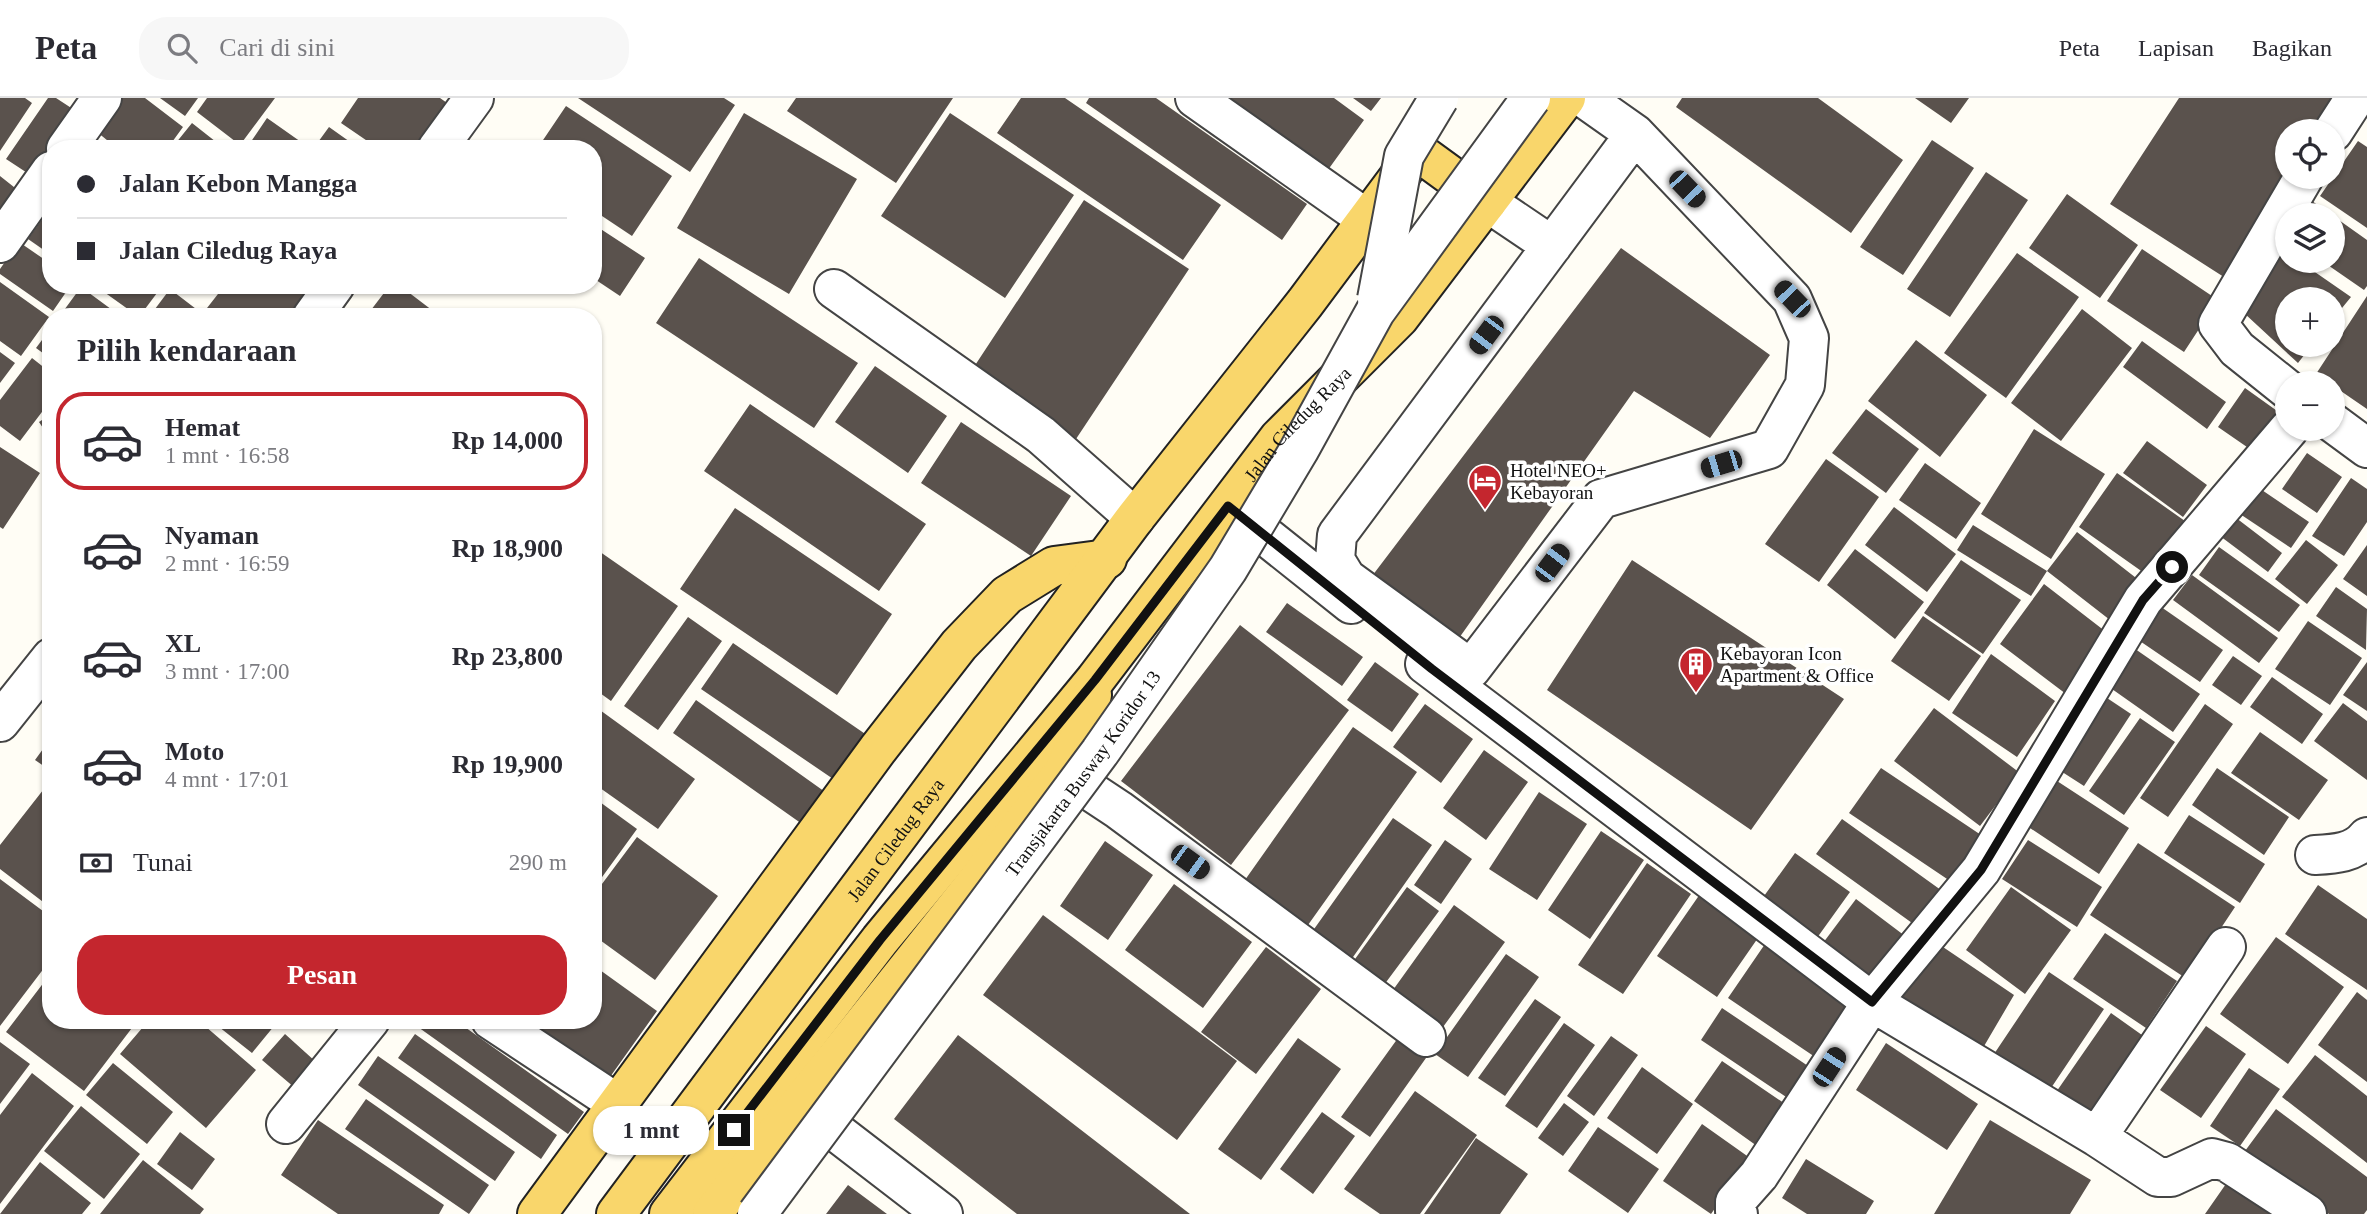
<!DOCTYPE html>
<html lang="id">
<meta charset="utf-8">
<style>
body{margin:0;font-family:Georgia,serif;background:#f7f7f7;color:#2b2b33;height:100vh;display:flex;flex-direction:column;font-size:26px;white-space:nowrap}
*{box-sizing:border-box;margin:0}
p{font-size:23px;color:#7c7c81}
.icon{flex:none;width:38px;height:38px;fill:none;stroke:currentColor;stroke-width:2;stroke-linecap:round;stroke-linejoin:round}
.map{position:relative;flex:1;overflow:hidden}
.details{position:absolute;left:42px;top:210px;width:560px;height:721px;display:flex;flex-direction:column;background:#fff;border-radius:28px;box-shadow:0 2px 5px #0004}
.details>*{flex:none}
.top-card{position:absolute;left:42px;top:42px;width:560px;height:154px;border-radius:28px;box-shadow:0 2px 5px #0004;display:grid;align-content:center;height:154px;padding:0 35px;background:#fff}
.controls{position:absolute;left:2275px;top:21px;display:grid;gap:14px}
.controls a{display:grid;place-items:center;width:70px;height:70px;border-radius:50%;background:#fff;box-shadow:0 2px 5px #0004;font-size:35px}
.end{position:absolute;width:32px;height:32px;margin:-16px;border:9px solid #111;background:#fff;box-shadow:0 0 0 4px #fff}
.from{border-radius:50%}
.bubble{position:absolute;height:49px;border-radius:24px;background:#fff;box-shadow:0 2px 5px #0004;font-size:23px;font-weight:600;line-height:49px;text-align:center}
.car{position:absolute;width:21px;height:42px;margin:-21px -10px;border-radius:9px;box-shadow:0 0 5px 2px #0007;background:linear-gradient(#222 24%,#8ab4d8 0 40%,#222 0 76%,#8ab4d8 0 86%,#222 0)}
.top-card b{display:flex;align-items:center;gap:24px;height:66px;font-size:26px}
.top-card b+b{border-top:2px solid #e1e1e2}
.top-card i{width:18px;height:18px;background:#2b2b33}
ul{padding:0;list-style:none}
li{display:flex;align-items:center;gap:21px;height:98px;margin:0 14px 10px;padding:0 21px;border:4px solid transparent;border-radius:28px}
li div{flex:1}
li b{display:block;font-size:26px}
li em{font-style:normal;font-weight:600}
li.active{border-color:#c4262e}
li>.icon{width:63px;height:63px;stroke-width:1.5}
h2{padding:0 35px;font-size:32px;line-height:84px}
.pay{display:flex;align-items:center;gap:18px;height:77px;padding:0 35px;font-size:26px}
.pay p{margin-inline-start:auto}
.action{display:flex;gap:14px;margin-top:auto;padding:14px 35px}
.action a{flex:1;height:80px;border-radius:28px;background:#c4262e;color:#fff;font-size:28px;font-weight:600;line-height:80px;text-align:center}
header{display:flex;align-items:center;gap:42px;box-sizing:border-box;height:98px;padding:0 35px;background:#fff;border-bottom:2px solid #e1e1e2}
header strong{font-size:33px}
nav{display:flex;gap:38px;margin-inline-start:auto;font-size:24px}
.search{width:490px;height:63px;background:#f7f7f7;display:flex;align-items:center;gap:18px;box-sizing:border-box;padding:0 24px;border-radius:28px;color:#7c7c81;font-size:26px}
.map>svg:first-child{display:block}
.building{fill:#5a524d}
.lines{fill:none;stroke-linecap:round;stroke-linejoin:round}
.minor-casing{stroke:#444;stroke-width:42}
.major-casing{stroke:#222;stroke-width:42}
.minor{stroke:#fff;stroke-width:38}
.major{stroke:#f9d66b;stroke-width:38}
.minor-bridge-casing{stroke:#444;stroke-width:42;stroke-linecap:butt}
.minor-bridge{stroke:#fff;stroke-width:38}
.route{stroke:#111;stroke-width:9}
.labels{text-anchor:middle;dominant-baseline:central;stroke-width:7;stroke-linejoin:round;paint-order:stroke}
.street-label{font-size:19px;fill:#111;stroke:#fff}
.poi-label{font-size:19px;fill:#111;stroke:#fff;text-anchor:start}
</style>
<header>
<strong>Peta</strong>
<div class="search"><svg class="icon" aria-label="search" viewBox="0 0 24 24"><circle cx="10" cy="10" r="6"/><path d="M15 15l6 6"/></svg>Cari di sini</div>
<nav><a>Peta</a><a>Lapisan</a><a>Bagikan</a></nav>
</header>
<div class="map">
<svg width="2367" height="1116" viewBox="0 0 2367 1116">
<rect width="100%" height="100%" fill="#fffdf5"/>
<path class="building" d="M0,0H25L32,5L0,53Z
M48,0H56L82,17L38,82L6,61Z
M122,0H145L183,29L167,51H118L97,34Z
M160,0H198L185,18Z
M207,0H275L240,47L197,14Z
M358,0H440L457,12L431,51H379L341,25Z
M578,0H724L735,7L690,74Z
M796,0H953L896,85L787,13Z
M1021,0H1065L1221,107L1183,162L997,35Z
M1089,0H1156L1307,106L1282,142L1086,5Z
M1219,0H1334L1364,22L1325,76Z
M1353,0H1381L1371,13Z
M1682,0H1818L1903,62L1851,135L1676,9Z
M1915,0H1969L1951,25Z
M2179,0H2345L2323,33H2287V79L2227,181L2110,106Z
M566,8L672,78L632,138L593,112V51H537Z
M744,15L857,81L789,196L677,130Z
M950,15L1074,97L1005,200L881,118Z
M267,20L311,51H246Z
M192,25L225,51H171Z
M329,29L360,51H313Z
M1932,42L1974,70L1903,177L1860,149Z
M2358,43L2367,49V130L2320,98Z
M1986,74L2028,102L1950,219L1907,191Z
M0,78L24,97L0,129Z
M2067,96L2138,147L2100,200L2029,150Z
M1084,102L1189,171L1070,350L966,281Z
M2312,103L2367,142V188L2364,192L2322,163H2333V117H2302Z
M51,109V157L28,141Z
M593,126L645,160L620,198L593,180Z
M19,144L51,166V187H71L53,213L0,176V171Z
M1621,150L1770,257L1710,340L1634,293L1452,550L1366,486Z
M2280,150L2287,155V163H2299L2351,199L2333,221V201H2287V247H2312L2298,265L2244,215Z
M2142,151L2218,202L2184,254L2107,203Z
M2017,155L2079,199L2006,300L1944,255Z
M699,160L858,265L814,330L656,225Z
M0,184L49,219L21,258L0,243Z
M109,187H163L139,219L104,194Z
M225,187H291L318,208L309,219H200Z
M390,187H399L441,219H380L371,212Z
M81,189L115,214L112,219H59Z
M170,191L200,214L196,219H149Z
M2367,198V311L2316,276Z
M2082,211L2132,250L2061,343L2011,305Z
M51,230V261L36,250Z
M1916,242L1987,297L1940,359L1868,303Z
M2142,243L2226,304L2207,331L2123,269Z
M0,254L15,265L0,285Z
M32,260L51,275V302L20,343L0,328V302Z
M875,268L947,318L908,375L835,324Z
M2245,290L2287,320L2260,358L2218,329Z
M750,306L926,426L879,493L704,373Z
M1866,311L1919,351L1886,395L1832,355Z
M51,316V342L39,324Z
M961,324L1071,398L1031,458L921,385Z
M2034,331L2105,376L2051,461L1981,416Z
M2147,343L2207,387L2183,419L2123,375Z
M0,349L40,375L3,431L0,429Z
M2307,355L2342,379L2317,415L2282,391Z
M1826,361L1879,399L1819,484L1765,446Z
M1925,365L1981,405L1956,441L1899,402Z
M2117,375L2192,428L2154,482L2079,429Z
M2351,380L2367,391V424L2344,458L2312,438Z
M2256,388L2309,424L2291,450L2237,414Z
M1894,409L1956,456L1927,494L1865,447Z
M735,410L892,516L837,597L680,491Z
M2227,413L2282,455L2268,474L2212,432Z
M1973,427L2047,473L2077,434L2140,483L2110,522L2047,473L2031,498L1957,452Z
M2306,442L2338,467L2307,506L2275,481Z
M2367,447V498L2343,481Z
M593,449L678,508L611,603L593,590Z
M2219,449L2300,507L2279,534L2199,477Z
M1855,451L1924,504L1895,541L1827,487Z
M1632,462L1844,601L1751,732L1547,592Z
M1961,462L2021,502L1983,556L1924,515Z
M2192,477L2278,540L2259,565L2173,502Z
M2044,486L2110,537L2066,596L2000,546Z
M2336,489L2367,511L2366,552L2316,518Z
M2154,504L2223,552L2200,584L2131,537Z
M1287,505L1363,559L1342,588L1266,534Z
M1923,518L1981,558L1949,603L1891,563Z
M688,519L722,543L658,632L624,608Z
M2308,523L2362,560L2330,607L2275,571Z
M1240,527L1349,612L1231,767L1121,683Z
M733,545L874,642L842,687L701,591Z
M2128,546L2200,596L2173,634L2102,584Z
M1991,556L2055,603L2017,659L1952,615Z
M2233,558L2262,578L2241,607L2212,587Z
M1375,564L1419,596L1392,634L1347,602Z
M2367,564V613L2343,597Z
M2272,579L2323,616L2302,646L2250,609Z
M2104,598L2131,616L2084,688L2056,670Z
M696,602L835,701L812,733L673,635Z
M2343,605L2367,623V682L2314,643Z
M1425,606L1473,641L1441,685L1393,649Z
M2205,606L2233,626L2168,719L2140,700Z
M593,607L695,681L658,731L593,685Z
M1934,610L2020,675L1980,728L1894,663Z
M2140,620L2175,644L2124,717L2089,693Z
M1353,629L1417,674L1303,834L1240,789Z
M2260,634L2328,682L2299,722L2231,675Z
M51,640V673L35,662Z
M1484,652L1528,684L1486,742L1443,710Z
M1881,670L1990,743L1959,789L1849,715Z
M2217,670L2289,719L2264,757L2192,707Z
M2057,683L2129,730L2099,776L2027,728Z
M47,687L51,690V810L0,771V747Z
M1539,694L1587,726L1537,802L1489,771Z
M593,699L637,731L597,786L593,783Z
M2189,717L2265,766L2240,805L2164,755Z
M1393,720L1432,747L1346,869L1307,841Z
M1842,721L1952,800L1926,835L1816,756Z
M1601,733L1644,762L1590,841L1548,812Z
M637,739L718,798L655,882L593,837V798Z
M1445,742L1472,761L1441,806L1414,787Z
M2028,742L2102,789L2077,829L2002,781Z
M1105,743L1153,777L1108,842L1060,808Z
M2138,745L2235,809L2187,881L2090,817Z
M1795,755L1850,794L1809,851L1754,812Z
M1647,765L1691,796L1623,896L1578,867Z
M0,781L51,819V861L0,928Z
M1174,786L1252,844L1203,910L1125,852Z
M2318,787L2367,821V892L2285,836Z
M1407,789L1439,813L1381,891L1350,868Z
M2011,789L2071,832L2025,896L1966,852Z
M1700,796L1760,837L1717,899L1657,858Z
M1856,801L1913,844L1874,896L1817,853Z
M1454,807L1505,844L1443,929L1393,892Z
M1043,817L1237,963L1177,1042L983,897Z
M2105,835L2177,883L2146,930L2073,881Z
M2276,839L2344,889L2288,966L2220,916Z
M1765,846L1855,908L1818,961L1728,900Z
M1940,847L2014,897L1980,955L1902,899Z
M1266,849L1321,891L1256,976L1201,934Z
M1506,856L1539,879L1468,979L1435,956Z
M593,867L657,913L605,986L514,922H593Z
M2049,874L2104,911L2045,999L1990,962Z
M51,875V922H138L84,993L6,934Z
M2357,894L2367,902V984L2318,947Z
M1535,901L1561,919L1505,998L1478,980Z
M1722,910L1817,974L1795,1005L1701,942Z
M2111,915L2149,942L2088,1018L2052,1000Z
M149,922H198L256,972L206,1030L120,956Z
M216,922H279L252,955L214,925Z
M422,922H455L584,1014L568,1036L418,929Z
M1564,925L1595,947L1537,1030L1505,1008Z
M2206,928L2246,956L2201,1020L2160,992Z
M285,936L316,964L295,990L262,962Z
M415,936L557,1037L541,1061L398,960Z
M958,937L1190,1116H1017L894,1021Z
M1611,938L1638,957L1594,1018L1567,998Z
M1298,940L1341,971L1261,1082L1218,1051Z
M1398,940L1426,960L1370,1039L1341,1019Z
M0,944L30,966L0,1006Z
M1886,945L1978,1006L1947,1052L1856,992Z
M2315,957L2367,998V1065L2282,999Z
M378,958L515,1054L495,1083L358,987Z
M1722,963L1794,1012L1764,1053L1694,1003Z
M113,965L173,1014L147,1046L86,997Z
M1642,969L1693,1006L1657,1056L1607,1020Z
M2249,970L2280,991L2240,1048L2210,1028Z
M32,975L74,1008L0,1106V1017Z
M1415,993L1477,1037L1420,1116H1380L1344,1091Z
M366,1001L489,1087L469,1116L345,1031Z
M1564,1005L1589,1024L1563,1058L1538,1040Z
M81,1008L140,1056L104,1101L44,1053Z
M2276,1011L2367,1079V1112L2364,1116H2329L2245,1053Z
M1322,1014L1355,1038L1313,1096L1280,1071Z
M318,1022L444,1107L439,1116H338L281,1077Z
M1990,1022L2091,1082L2070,1116H1934Z
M1702,1026L1750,1060L1711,1116L1663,1083Z
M1598,1029L1659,1071L1628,1115L1568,1073Z
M180,1034L215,1061L192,1092L157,1066Z
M1476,1040L1528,1076L1500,1116H1424Z
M1806,1061L1874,1103L1866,1116H1807L1782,1100Z
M143,1062L204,1111L200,1116H100Z
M40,1064L91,1105L82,1116H0Z
M2228,1083L2276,1116H2205Z
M848,1087L887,1116H826Z"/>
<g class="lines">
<g class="minor-casing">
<path id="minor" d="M1195,0L1368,122
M1584,0L1635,36L1792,201L1809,240L1805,287L1769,351L1601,401L1471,571L1346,480L1335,462L1337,437L1635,36
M2333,34L2355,0
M66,51L102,0
M437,51L474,0
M1487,104L1552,148
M0,145L51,73
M834,191L1041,337L1135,420
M312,219L335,187
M2287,291L2237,251L2218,226L2304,79
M2333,325L2367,350
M1228,408L1351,506
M1425,566L1872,904L2097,1039L2158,1079H2171L2212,1060L2227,1064L2307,1116
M0,624L51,560
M1063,675L1119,712L1426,939
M2315,757C2334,756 2355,755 2367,739
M491,922L618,1006
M800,1006L943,1116
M286,1026L370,922
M2097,1039L2226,849
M1738,1116L1735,1113V1104L1759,1077L1872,904L1981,772L2143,502L2289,331"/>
</g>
<g class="major-casing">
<g id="major">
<path d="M1417,53L1487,104"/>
<path d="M537,1116L878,651L959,547L1007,497L1054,468L1107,461"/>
<path id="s1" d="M616,1116L1135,420L1305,205L1404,72"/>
<path id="s2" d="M669,1116L880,842L1095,582L1279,340L1399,220L1566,0"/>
<path d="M712,1116L1063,675L1084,629L1092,597"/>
</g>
</g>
<use href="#minor" class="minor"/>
<use href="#major" class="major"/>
<g class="minor-bridge-casing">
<g id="minor-bridge">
<path d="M1377,201L1404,58L1439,0"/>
<path id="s3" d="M757,1116L1100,654L1228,471L1299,352L1375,214L1531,0"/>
</g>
</g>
<use href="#minor-bridge" class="minor-bridge"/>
</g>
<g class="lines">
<path class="route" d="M734,1032L880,842L1095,582L1228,408L1432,571L1872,904L1981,772L2143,502L2172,469"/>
</g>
<defs>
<g id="hotel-pin" transform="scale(1.75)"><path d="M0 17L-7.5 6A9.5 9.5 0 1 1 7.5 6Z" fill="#c4262e" stroke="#fff"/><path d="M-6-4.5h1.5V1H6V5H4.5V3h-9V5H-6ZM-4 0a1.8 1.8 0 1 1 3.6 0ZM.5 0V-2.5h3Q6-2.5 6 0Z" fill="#fff"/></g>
<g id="building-pin" transform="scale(1.75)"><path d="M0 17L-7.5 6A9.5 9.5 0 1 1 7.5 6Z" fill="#c4262e" stroke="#fff"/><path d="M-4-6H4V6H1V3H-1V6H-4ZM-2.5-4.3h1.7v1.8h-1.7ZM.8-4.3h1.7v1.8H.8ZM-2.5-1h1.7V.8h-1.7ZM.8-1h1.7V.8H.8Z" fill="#fff"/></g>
</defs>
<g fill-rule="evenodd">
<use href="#hotel-pin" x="1485" y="383"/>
<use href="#building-pin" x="1696" y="566"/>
</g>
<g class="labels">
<g class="street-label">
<text stroke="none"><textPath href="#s2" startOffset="1010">Jalan Ciledug Raya</textPath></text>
<text stroke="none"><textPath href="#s3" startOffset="548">Transjakarta Busway Koridor 13</textPath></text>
<text stroke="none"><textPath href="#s1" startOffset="467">Jalan Ciledug Raya</textPath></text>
</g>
<g class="poi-label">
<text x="1510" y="372">Hotel NEO+<tspan x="1510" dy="22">Kebayoran</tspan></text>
<text x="1720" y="555">Kebayoran Icon<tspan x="1720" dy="22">Apartment &amp; Office</tspan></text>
</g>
</g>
</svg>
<div class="controls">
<a><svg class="icon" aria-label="locate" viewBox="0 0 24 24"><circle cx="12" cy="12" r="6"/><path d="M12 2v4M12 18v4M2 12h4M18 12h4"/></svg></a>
<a><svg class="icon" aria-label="layers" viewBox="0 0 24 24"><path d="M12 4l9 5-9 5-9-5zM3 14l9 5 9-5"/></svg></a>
<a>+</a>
<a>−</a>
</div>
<i class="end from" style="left:2172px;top:469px"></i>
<i class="end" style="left:734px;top:1032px"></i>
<div class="bubble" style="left:593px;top:1008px;width:116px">1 mnt</div>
<i class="car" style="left:1687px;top:91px;rotate:136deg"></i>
<i class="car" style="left:1792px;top:201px;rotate:316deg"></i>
<i class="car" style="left:1486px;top:237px;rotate:217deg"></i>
<i class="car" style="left:1721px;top:366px;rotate:253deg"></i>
<i class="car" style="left:1552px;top:465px;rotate:37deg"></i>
<i class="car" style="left:1190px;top:764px;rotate:126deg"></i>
<i class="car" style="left:1829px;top:969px;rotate:33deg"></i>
<div class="top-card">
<b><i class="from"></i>Jalan Kebon Mangga</b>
<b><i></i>Jalan Ciledug Raya</b>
</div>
<section class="details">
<h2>Pilih kendaraan</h2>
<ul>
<li class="active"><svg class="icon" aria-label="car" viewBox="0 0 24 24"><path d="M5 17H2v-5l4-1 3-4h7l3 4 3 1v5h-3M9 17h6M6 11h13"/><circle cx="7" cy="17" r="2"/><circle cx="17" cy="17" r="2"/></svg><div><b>Hemat</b><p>1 mnt · 16:58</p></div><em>Rp 14,000</em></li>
<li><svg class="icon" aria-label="car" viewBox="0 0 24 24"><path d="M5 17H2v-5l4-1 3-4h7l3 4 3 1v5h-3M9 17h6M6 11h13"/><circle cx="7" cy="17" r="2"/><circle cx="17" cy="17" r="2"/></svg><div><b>Nyaman</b><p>2 mnt · 16:59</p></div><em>Rp 18,900</em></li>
<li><svg class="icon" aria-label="car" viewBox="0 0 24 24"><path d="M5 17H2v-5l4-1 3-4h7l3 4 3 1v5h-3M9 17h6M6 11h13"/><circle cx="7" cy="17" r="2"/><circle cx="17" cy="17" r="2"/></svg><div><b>XL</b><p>3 mnt · 17:00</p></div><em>Rp 23,800</em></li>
<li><svg class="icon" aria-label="car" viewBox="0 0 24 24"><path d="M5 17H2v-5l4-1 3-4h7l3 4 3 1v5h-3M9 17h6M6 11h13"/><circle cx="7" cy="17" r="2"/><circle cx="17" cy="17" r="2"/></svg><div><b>Moto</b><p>4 mnt · 17:01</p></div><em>Rp 19,900</em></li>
</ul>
<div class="pay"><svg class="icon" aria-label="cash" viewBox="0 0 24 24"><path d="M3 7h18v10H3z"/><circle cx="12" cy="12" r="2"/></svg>Tunai<p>290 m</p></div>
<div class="action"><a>Pesan</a></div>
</section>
</div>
